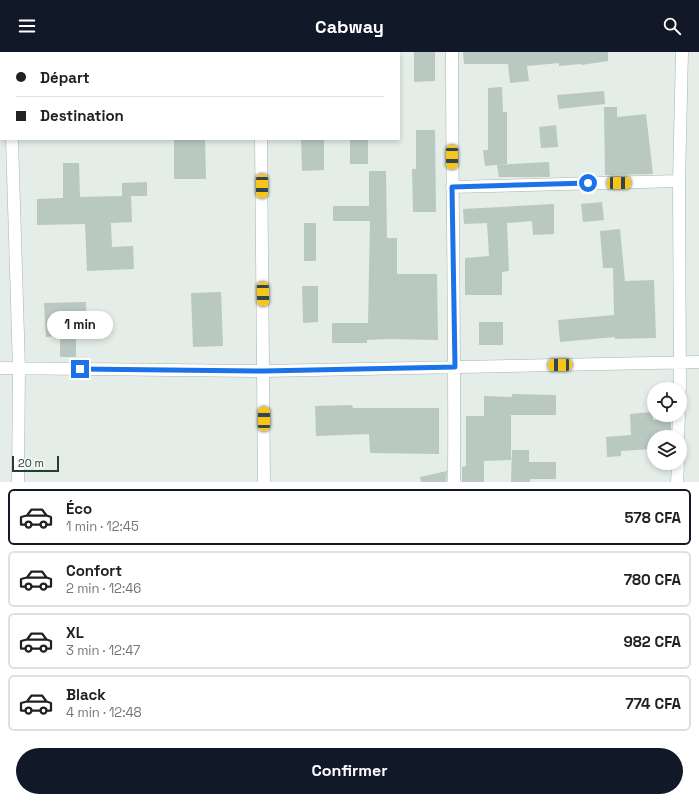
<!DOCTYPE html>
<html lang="fr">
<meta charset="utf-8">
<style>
body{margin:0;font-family:"Space Grotesk",sans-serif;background:#f6f6f6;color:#202124;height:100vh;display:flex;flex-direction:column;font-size:15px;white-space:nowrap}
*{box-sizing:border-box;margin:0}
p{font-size:13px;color:#757577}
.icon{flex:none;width:22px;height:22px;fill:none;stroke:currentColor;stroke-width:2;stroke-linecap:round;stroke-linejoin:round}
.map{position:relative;height:430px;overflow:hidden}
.sheet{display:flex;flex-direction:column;background:#fff;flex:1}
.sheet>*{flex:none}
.top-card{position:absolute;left:0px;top:0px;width:400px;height:88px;box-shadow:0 2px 6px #0003;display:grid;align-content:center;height:88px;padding:0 16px;background:#fff}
.fabs{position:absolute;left:647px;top:330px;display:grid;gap:8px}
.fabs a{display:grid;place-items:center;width:40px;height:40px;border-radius:50%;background:#fff;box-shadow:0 2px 6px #0003;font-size:20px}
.scale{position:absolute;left:12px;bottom:10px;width:47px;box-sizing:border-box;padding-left:4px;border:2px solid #233e33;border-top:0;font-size:11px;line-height:14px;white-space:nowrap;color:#233e33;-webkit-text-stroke:3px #f4f9f6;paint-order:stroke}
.end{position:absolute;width:18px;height:18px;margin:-9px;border:5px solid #1a73e8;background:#fff;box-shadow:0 0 0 2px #fff}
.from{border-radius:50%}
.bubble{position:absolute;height:28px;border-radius:14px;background:#fff;box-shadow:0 2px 6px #0003;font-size:13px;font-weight:700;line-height:28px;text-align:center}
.car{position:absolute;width:12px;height:24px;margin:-12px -6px;border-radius:5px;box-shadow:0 0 3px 1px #0007;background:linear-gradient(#f5c518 24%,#345 0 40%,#f5c518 0 76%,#345 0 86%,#f5c518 0)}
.top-card b{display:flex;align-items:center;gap:14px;height:38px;font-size:15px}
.top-card b+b{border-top:1px solid #e0e0e0}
.top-card i{width:10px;height:10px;background:#202124}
ul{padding:7px 0 0;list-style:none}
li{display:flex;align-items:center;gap:12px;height:56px;margin:0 8px 6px;padding:0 8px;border:2px solid #e0e0e0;border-radius:6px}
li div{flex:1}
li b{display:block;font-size:15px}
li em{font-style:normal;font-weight:700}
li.on{border-color:#111827}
li>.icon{width:36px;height:36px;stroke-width:1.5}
.primary-button{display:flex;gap:8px;margin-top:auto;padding:8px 16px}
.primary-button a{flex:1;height:46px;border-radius:24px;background:#111827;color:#fff;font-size:16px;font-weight:700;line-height:46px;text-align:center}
header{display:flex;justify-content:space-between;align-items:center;height:52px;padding:0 16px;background:#111827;color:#fff;font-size:18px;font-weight:700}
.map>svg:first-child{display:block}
.building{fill:#b9c8c0}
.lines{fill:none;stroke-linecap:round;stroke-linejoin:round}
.minor-casing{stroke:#a6b5ae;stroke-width:13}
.tertiary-casing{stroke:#a6b5ae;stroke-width:13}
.minor{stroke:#fff;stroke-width:12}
.tertiary{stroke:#fff;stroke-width:12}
.route{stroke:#1a73e8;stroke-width:5}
</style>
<header><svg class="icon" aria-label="menu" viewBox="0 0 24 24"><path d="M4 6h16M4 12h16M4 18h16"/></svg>Cabway<svg class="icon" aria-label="search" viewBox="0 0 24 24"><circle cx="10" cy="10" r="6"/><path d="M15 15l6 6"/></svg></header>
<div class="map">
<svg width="699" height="430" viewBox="0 0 699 430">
<rect width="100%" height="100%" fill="#e4ede8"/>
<path class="building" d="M414,0H435V29L414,30Z
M463,0H608V9L581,13V12L559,14V11L527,14L529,29L510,31L508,12H464Z
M502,35L503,60H507V112L485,114L483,98H488V36Z
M604,39L605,52L559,57L557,43Z
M604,55H617V65L646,62L653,122L605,123Z
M556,73L558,95L541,96L539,75Z
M416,78H435L436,160H413L412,117H416Z
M174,87H205L206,127H174Z
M301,87H324V118L302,119Z
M350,87H368V112H350Z
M549,110L550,125H499L497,113Z
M63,111H79L80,145L122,144V131L147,130V144H131L132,170L111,171L112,195L133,194L134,217L87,219L85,172L37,173V147L63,146Z
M369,119H386L387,186H397V222H437L438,288L389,287L367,288V291H332V271H368L370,169H333V154H369Z
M602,150L604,168L583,170L581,152Z
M554,152V182L533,183L532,169L507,171L509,219L502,220V243H465V206L489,204L487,171L464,172L463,157Z
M304,171H316V209H304Z
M620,177L625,229L654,228L656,286L615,287V285L560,290L558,268L614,263L613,216H603L600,179Z
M302,234H318V270L303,271Z
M221,240L223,294L193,295L191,241Z
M86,250L87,283L76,284V305H60V284L46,285L44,251Z
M479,270H503V293H479Z
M512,342L556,343V363H511V408L484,409V430H462V415L466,414V364H484V344L512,345Z
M352,353L353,356H439V402L370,401L369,382L316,384L315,354Z
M652,360L653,368H671V385H654V393H652V397L621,399V404L607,405L606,385L631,383L630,362Z
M512,398H529V410H556V427H530V430H511Z
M447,419L446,430H421L420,425Z"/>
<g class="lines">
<g class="minor-casing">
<path id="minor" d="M9,0V1
M452,0C452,143 455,287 454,430
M12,87L19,316L18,430
M452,135L679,129
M0,316L264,319L699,310
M680,337L679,129L682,0
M678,385L679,363
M677,430L678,411"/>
</g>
<g class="tertiary-casing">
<path id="tertiary" d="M260,0V1
M261,87L264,430"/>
</g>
<use href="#minor" class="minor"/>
<use href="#tertiary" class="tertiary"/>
</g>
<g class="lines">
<path class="route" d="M80,317L264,319L455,315L452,135L588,131"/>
</g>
</svg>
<div class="fabs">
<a><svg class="icon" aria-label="locate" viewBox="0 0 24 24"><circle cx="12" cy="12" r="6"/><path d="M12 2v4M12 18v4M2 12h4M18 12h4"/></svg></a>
<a><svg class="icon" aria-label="layers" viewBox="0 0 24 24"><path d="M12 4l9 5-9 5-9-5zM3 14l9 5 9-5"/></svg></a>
</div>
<div class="scale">20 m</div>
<i class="end from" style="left:588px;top:131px"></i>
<i class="end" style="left:80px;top:317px"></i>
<div class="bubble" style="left:47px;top:259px;width:66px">1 min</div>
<i class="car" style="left:452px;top:105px;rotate:180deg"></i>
<i class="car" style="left:619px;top:131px;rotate:89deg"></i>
<i class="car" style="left:262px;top:134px;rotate:180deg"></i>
<i class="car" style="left:263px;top:242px;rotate:179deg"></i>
<i class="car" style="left:560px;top:313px;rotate:269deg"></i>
<i class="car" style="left:264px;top:367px;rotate:0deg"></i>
<div class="top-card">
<b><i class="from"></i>Départ</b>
<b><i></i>Destination</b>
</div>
</div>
<section class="sheet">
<ul>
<li class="on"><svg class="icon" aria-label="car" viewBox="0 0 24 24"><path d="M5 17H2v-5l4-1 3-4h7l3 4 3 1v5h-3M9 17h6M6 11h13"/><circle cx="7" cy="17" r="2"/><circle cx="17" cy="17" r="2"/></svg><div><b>Éco</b><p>1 min · 12:45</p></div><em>578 CFA</em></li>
<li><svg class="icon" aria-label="car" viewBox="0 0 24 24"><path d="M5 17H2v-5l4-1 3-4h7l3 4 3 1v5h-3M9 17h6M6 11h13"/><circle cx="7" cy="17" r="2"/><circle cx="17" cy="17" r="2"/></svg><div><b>Confort</b><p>2 min · 12:46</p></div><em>780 CFA</em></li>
<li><svg class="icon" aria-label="car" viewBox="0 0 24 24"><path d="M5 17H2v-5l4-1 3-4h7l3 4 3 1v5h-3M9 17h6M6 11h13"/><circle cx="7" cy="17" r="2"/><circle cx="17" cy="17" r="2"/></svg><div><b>XL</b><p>3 min · 12:47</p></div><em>982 CFA</em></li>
<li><svg class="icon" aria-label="car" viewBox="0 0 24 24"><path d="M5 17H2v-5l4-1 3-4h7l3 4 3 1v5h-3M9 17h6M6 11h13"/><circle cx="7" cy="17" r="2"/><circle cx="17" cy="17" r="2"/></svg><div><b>Black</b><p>4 min · 12:48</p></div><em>774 CFA</em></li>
</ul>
<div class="primary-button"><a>Confirmer</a></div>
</section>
